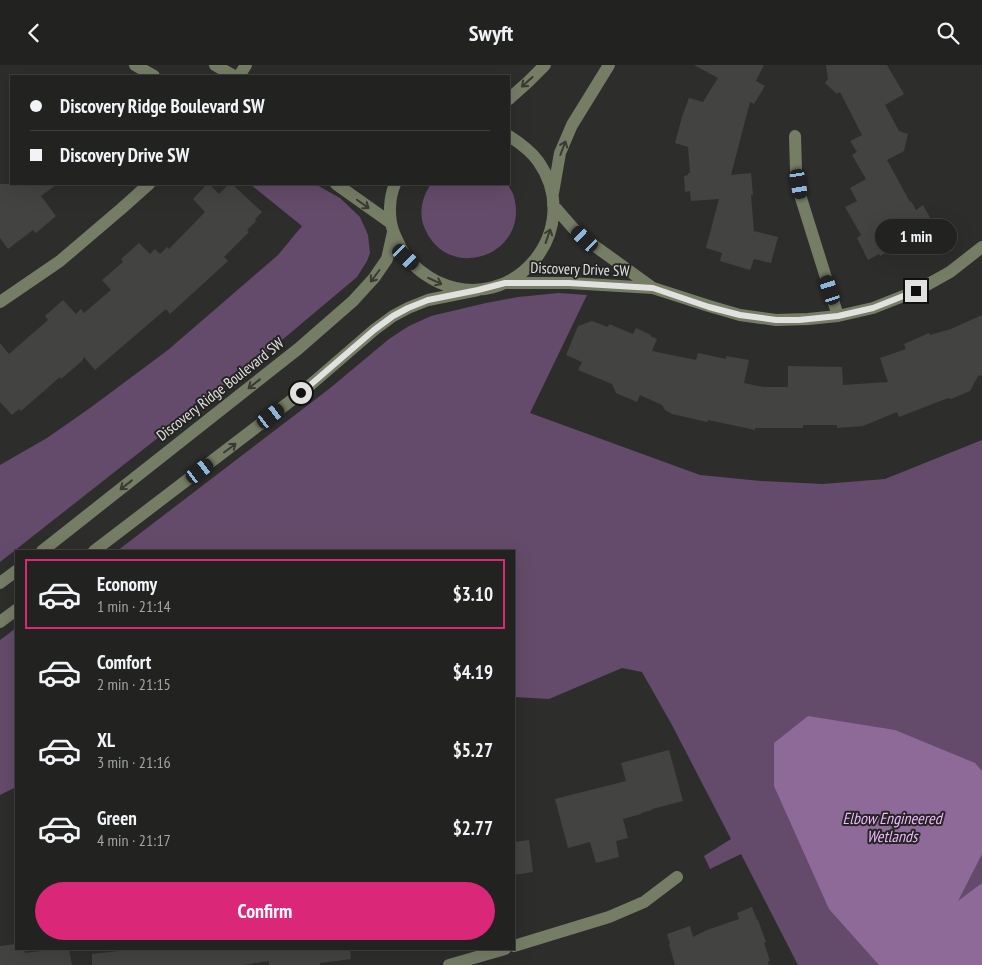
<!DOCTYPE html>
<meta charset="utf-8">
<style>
body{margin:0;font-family:"PT Sans Narrow",sans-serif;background:#2e2f2e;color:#f1f3f6;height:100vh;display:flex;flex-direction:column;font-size:19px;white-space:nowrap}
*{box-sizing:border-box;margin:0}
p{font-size:16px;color:#a2a4a5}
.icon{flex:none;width:28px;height:28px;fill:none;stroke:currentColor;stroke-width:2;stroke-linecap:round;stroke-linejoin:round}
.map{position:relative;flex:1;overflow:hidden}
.sheet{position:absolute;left:15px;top:485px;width:500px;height:400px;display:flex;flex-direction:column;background:#222221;border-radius:0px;box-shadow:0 5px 20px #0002,0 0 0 1px #3f3f3f}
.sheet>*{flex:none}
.top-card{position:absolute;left:10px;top:10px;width:500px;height:110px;border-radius:0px;box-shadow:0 5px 20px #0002,0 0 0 1px #3f3f3f;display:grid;align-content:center;height:110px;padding:0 20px;background:#222221}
.end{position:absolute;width:22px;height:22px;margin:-11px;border:6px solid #e1e2e0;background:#111;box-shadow:0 0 0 2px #111}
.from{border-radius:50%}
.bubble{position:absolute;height:35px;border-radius:18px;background:#222221;box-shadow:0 5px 20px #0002,0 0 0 1px #3f3f3f;font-size:16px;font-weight:700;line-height:35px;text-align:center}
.car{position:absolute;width:15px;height:30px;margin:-15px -8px;border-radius:6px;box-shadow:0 0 4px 1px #0007;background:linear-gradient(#222 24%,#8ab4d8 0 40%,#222 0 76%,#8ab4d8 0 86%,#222 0)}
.top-card b{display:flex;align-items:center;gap:18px;height:48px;font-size:19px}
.top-card b+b{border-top:1px solid #3f3f3f}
.top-card i{width:12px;height:12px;background:#f1f3f6}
ul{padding:9px 0 0;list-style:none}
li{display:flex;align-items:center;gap:15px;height:70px;margin:0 10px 8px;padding:0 10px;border:2px solid transparent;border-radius:0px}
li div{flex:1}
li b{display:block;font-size:19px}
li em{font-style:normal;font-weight:700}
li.current{border-color:#db2777}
li>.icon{width:45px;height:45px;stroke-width:1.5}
.button{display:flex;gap:10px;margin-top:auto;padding:10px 20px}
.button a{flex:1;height:58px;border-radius:30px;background:#db2777;color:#fff;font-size:20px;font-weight:700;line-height:58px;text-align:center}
header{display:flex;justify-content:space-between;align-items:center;height:65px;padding:0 20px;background:#222221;font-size:22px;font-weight:700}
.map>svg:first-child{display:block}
.green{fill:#644b6b}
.water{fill:#8e6a98}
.building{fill:#434441}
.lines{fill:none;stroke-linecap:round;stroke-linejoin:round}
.minor{stroke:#767d65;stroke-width:12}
.oneway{stroke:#383a33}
.route{stroke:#e1e2e0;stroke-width:6}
.labels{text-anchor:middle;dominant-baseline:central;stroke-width:4;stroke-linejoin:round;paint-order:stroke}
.street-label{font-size:15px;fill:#e1e2e0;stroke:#242422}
.water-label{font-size:16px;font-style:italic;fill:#efb8fe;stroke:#242422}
</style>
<header><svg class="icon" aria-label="back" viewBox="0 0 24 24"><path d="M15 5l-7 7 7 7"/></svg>Swyft<svg class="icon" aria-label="search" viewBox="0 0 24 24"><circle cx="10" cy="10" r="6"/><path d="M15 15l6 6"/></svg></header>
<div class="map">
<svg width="982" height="900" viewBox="0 0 982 900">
<rect width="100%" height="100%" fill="#2d2e2c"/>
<path class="green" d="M250,119H315L340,133L360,152L368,170L370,188L367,196L357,212L276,280L0,497V400L47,373L90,343L168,285L278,190L302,161Z
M431,119H507C510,123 513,128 514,132C530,192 444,220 423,159C419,145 423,130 431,119Z
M559,228L587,230L530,348L700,410L761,416L823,419L885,414L982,375V900H798L741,789L710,804L704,791L731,774L672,660L642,607L622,603L549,634L514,632V486H117L329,324L389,274L409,261L431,251L486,238L518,232Z
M16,563V722L0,730V575Z"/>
<path class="water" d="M808,651L895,665L975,698L982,706V789L958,836L982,818V900H879L829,844L774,721V678Z"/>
<path class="building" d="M694,0H764L756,16L765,21L754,39L750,37L731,110L751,108L753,130H751L754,166L778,172L771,198L754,194L750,205L720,196L722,188L706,183L719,134L691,136L690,126L685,127L684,111L688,110V108H690L688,82L675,78L682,52L689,33L703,37L718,13Z
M826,0H887L904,29L885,40L899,66L908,69L904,86L887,95L910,137L911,136L916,145L923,140L932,156L924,160L929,169L897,186L895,183L880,191L879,189L868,195L857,173L861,170L845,142L857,136L850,123L866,114L852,90L857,87L850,76L862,70L840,27L837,29L825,18L828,14Z
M0,119H57L41,131L56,151L36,168L33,165L8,184L0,173Z
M207,119H209L219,129L229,119H232L262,147L255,154L256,156L247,165L249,167L224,192L228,196L170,249L166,244L95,305L84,292L82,296L61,314L60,312L21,346L19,344L12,350L0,337V278L9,289L48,255L45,251L63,235L76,249L81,244L84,248L111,225L102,215L123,197L121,194L139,178L150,189L155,184L160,189L167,182L169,184L205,147L193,134Z
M982,250V310L978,311L970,326L951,334L948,333L899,352L897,347L863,361L837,363V360H803V363H755V365L708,355L707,357L672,349L665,345L662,340L640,330L637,337L616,328L612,319L578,305L582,297L566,290L578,261L592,256L608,262L609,259L633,269L636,263L651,270L650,271L657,274L652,286L696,295L698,288L726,294V291L749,295L744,318L763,322H788V301L842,302L843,320L888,317L880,293L906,284L904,279L911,276L929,268L930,270L951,264Z
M669,685L683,736L652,744V745L641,748V749L623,754L628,773L616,776L619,792L596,798L590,777L568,783L555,734L626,716L621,698Z
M529,775L533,807L514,810V777Z
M752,842L757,855H758L766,877L764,878L770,896H768L769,900H675L669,879H670L667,869L690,861L693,872L707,865L739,854L737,848Z
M16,879V884H24L25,888L58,884H69L72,900H0V881Z
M137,884H350L351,894L320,898V900H269V896L244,900H92V889Z"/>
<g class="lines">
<path class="minor" d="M135,0L154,11
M215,0L234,11
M239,11L246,0
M509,34L529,16L545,0
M795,71L796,105L801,133L838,251
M336,119L391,158
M395,119C389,133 388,153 394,168C396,173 399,179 402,185C410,199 424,210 438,217C514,252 586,164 538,96C530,85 520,78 509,71
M553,128L560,88L572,60L609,0
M553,140L573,163L585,174L653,223
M505,218H569L653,223L709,241L740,250L776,255L808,254L838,251L873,243L916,226L950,207L982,182
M0,237L60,196L121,144L149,119
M42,486L298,284L353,236L374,213L387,194L393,167
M94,486L301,328L374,265L393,251L408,243L428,235L478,225
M0,518L16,506
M0,557L16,545
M514,881L609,852L644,837L677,812
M449,900L505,884"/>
</g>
<defs><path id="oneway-shaft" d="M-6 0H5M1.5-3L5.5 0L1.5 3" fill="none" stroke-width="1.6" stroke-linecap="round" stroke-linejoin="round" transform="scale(1.25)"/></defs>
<g class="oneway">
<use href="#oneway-shaft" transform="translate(527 17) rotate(138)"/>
<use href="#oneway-shaft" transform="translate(563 83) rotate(-69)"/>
<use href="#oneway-shaft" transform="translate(363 139) rotate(35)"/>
<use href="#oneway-shaft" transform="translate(548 171) rotate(-71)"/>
<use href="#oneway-shaft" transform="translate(375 211) rotate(127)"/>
<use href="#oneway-shaft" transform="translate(435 216) rotate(25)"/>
<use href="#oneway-shaft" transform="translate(254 319) rotate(142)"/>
<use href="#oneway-shaft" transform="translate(230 383) rotate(-37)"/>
<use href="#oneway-shaft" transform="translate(126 420) rotate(142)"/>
</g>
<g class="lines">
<path class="route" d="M301,328L374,265L393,251L408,243L428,235L478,225L505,218H569L653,223L709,242L740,250L776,255H799L838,251L873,243L916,226"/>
</g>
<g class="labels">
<g class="street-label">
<text transform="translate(580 204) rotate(2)">Discovery Drive SW</text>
<text transform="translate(220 324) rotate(-38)">Discovery Ridge Boulevard SW</text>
</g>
<g class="water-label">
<text x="892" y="753">Elbow Engineered<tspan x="892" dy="18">Wetlands</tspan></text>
</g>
</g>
</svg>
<i class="end from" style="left:301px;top:328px"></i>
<i class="end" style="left:916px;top:226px"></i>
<div class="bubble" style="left:875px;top:154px;width:82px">1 min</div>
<i class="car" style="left:799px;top:119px;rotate:171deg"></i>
<i class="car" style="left:585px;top:174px;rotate:313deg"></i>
<i class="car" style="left:406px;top:192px;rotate:134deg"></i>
<i class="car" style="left:830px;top:225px;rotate:342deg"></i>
<i class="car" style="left:271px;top:351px;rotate:52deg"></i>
<i class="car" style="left:200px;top:406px;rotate:52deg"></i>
<div class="top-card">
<b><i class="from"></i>Discovery Ridge Boulevard SW</b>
<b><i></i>Discovery Drive SW</b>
</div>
<section class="sheet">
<ul>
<li class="current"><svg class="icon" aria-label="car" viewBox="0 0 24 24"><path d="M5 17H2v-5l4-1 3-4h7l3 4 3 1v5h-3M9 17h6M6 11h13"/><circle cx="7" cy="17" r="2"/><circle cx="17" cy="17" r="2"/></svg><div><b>Economy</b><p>1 min · 21:14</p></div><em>$3.10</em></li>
<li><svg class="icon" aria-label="car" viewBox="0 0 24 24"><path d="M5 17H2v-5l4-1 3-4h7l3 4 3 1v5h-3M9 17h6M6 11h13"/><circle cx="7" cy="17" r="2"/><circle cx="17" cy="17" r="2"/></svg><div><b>Comfort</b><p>2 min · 21:15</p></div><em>$4.19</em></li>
<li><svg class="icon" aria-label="car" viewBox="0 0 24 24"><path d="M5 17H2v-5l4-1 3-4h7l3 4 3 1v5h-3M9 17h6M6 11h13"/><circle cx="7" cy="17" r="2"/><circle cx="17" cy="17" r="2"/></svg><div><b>XL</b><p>3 min · 21:16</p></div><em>$5.27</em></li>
<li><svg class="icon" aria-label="car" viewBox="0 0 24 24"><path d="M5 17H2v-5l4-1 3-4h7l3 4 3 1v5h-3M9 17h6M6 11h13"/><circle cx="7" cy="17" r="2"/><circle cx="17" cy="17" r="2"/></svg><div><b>Green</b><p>4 min · 21:17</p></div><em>$2.77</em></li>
</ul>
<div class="button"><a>Confirm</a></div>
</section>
</div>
